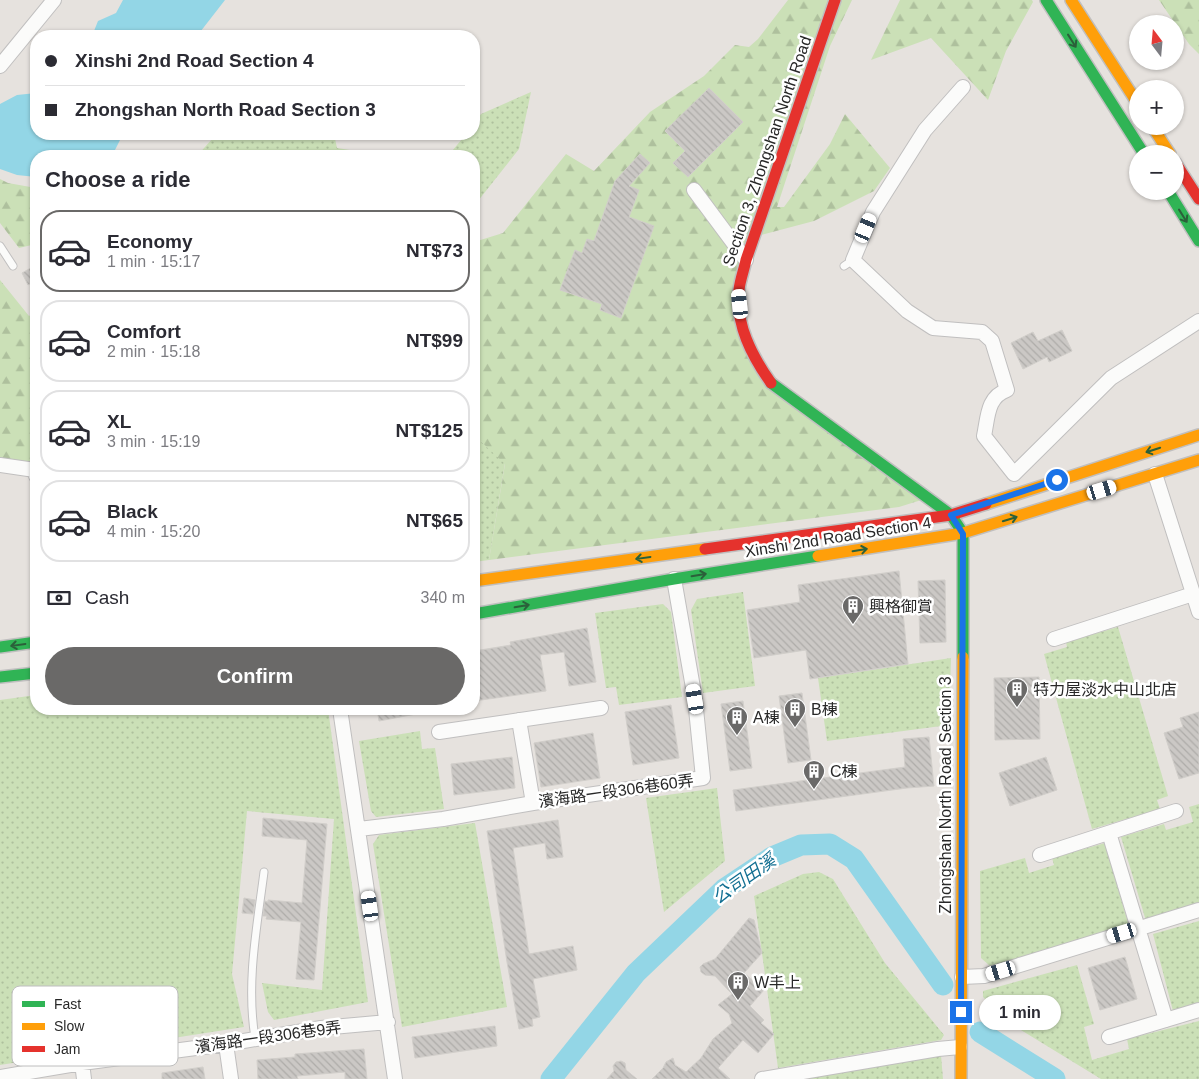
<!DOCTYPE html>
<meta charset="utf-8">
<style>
body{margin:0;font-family:Arial,"Noto Sans TC",sans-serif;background:#f7f7f7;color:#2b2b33;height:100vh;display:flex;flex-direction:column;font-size:19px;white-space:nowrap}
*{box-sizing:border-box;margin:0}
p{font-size:16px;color:#7c7c81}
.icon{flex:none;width:28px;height:28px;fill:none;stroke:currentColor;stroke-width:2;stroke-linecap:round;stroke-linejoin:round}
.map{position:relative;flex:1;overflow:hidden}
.panel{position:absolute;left:30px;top:150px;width:450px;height:565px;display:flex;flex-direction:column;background:#fff;border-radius:20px;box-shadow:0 1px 4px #0004}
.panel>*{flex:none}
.banner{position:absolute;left:30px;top:30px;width:450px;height:110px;border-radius:20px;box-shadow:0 1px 4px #0004;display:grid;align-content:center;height:110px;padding:0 15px;background:#fff}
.needle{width:32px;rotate:344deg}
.tools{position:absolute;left:1129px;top:15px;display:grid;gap:10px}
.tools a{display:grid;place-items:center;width:55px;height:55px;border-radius:50%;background:#fff;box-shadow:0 1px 4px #0004;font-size:25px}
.end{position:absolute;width:22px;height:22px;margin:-11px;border:6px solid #1a73e8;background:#fff;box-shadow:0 0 0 2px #fff}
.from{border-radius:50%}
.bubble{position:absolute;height:35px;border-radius:18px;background:#fff;box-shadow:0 1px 4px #0004;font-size:16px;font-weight:700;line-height:35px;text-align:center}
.car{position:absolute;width:15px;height:30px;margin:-15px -8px;border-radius:6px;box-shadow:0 0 4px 1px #0007;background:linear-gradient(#fff 24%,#345 0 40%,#fff 0 76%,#345 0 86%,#fff 0)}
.banner b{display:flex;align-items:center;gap:18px;height:48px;font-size:19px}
.banner b+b{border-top:1px solid #e1e1e2}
.banner i{width:12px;height:12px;background:#2b2b33}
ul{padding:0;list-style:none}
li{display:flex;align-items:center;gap:15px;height:82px;margin:0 10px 8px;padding:0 5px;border:2px solid #e1e1e2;border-radius:20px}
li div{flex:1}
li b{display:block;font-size:19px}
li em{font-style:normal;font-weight:700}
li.selected{border-color:#6a6968}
li>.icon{width:45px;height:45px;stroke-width:1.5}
h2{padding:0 15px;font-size:22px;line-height:60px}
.pay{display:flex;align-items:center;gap:12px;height:55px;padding:0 15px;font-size:19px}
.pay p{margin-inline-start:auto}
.button{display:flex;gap:10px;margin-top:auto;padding:10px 15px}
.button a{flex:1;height:58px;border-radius:30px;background:#6a6968;color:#fff;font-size:20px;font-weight:700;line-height:58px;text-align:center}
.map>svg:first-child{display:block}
.grass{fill:url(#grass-dots)}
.forest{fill:url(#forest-firs)}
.water{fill:#93d6e6}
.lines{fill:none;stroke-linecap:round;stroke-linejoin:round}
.river{stroke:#93d6e6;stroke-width:21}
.building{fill:url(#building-back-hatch);stroke:#d1ceca}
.lane-casing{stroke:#c0bfbf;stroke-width:9}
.street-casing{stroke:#c0bfbf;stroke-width:16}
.fast-casing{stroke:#c0bfbf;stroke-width:14}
.slow-casing{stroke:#c0bfbf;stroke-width:14}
.jam-casing{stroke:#c0bfbf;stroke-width:14}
.lane{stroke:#fbfbfa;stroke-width:7}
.street{stroke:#fbfbfa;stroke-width:14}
.fast{stroke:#30b455;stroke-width:11}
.slow{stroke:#ff9f0a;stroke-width:11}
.jam{stroke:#e5322d;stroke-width:11}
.oneway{stroke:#2b603a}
.route{stroke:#1a73e8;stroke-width:6}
.labels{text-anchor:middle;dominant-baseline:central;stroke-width:5;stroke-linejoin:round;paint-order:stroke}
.street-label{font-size:16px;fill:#282828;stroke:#fff}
.poi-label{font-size:16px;fill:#282828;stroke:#fff;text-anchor:start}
.water-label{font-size:18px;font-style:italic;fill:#126f92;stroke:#fff}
.key{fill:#fff;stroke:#bebebe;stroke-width:1}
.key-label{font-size:14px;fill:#282828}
</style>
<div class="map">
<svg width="1199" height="1079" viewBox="0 0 1199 1079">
<defs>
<pattern id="grass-dots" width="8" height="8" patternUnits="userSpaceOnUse" patternTransform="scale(1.25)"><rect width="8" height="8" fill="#cbe0b7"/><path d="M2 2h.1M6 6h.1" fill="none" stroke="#aec09d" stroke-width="1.8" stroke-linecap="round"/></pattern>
<pattern id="forest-firs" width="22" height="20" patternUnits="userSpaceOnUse" patternTransform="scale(1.25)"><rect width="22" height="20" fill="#cbe0b7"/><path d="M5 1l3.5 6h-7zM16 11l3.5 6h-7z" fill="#aec09d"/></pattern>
<pattern id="building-back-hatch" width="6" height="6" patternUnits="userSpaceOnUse" patternTransform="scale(1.25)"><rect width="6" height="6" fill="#cbc8c5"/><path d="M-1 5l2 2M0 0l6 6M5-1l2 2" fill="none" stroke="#aeaca9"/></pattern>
</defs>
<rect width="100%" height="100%" fill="#e6e2de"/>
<path class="grass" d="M531,92L519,149L474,206V156H448L466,134H474V124L481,114Z
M223,134H334L337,148L350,150V156H197L212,139Z
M474,435L505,463L489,560L474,562Z
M743,592L755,686L703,693L691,610L697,599Z
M663,604L671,612L682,697L619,705L616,687L606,688L595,613Z
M1118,627L1168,796L1157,800L1160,809L1092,829L1044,654L1067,647L1066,642Z
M951,658L949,725L827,741L818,678Z
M36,695V709H328L368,1002L274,1020L268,1012L262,983L322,990L334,819L247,811L232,974L244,1027L0,1065V700Z
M420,731L422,749L435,748L444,809L376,817L371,811L359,741Z
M717,788L725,861L664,912L646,798Z
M1199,804V904L1146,921L1121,837L1164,824L1166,830L1193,822L1189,807Z
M475,823L507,1007L402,1027L373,844L379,835Z
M1105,843L1129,926L990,966L981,958L980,871L1025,858L1029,873L1054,865L1052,858Z
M819,872L833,879L885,963L944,1035L941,1040L778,1068L754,896L803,874Z
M1199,921V1004L1173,1011L1153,934Z
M1077,965L1094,1024L1084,1027L1092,1060L1129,1049L1127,1039L1199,1021V1079H1101L1011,1024L983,997V991Z
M941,1055L943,1079H793Z"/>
<path class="forest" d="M788,0H852L830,46L777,207H784L830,144L845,114L890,168L874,191L814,221L757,236L743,301L751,351L773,383L931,497L899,507L489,560L505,464L474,435V272L476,269L474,267V242L503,233L566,154L594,171L650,112L704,76L735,45L749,47L758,39Z
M900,0H1032L1033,2L1006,51L988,100L931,38L871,60Z
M1159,0H1199V54L1189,44Z
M0,179L8,183L36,188V244L19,248L0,223Z
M0,280L29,316L36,312V467L0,462Z"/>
<path class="water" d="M123,0H225L197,36H92L98,21L116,13Z
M36,93V134H123L113,154L114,156H36V177L17,175L0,169V104L17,95Z"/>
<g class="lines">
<path class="river" d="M980,1032L1055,1079
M551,1079L636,973L724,889L772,857L801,845L830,844L854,859L943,985"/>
</g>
<path class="building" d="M709,88L743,122L688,177L673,163L685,151L665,131Z
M640,154L650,163L629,186L639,190L629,217L654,226L621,318L600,310L602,304L560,290L575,250L582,253L587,239L594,241L615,181Z
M36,265V280L28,285L22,273Z
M1062,330L1072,351L1049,362L1047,357L1023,369L1011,343L1033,332L1038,341Z
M899,571L908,664L810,679L806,650L754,658L747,610L800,602L798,585Z
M945,580L946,642L920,643L918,581Z
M587,628L596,682L569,686L564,652L540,655L546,691L474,701V651L511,645L510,642Z
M1039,677L1040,739L995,740L994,678Z
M802,693L811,760L788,763L779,696Z
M743,701L752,768L730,771L721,704Z
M671,705L679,758L633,765L625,712Z
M377,709H416V714L379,721Z
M1199,712V773L1179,779L1164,733L1183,727L1180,718Z
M593,733L600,778L541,787L534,743Z
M929,737L934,786L907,788L736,811L733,790L905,767L903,739Z
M512,757L515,788L454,795L451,764Z
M1046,757L1057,790L1010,806L999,773Z
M263,818L327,824L314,980L296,979L301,922L266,919L267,916H263L265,901L268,902V900L302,903L307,840L262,836Z
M558,820L563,857L547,859L545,843L513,848L529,954L573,946L577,970L533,979L540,1017L532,1019L533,1026L519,1029L507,962L487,831Z
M244,898L255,900L253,914L242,913Z
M749,918L754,920L762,953L744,973L764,990L750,1006L764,1020L761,1023L774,1034L758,1053L743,1040L718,1068L730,1079H652L663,1068L666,1062L673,1058L675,1065L686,1072L701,1058L713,1039L732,1023L729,1014L718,1005L732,994L715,976L705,975L701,972L700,967L703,964L715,959Z
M1125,957L1137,999L1100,1010L1088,968Z
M495,1026L497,1046L415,1058L412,1037Z
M364,1049L367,1079H345V1072L297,1076L298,1079H258L257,1060L295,1057V1054Z
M621,1061L625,1063L626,1070L637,1079H607L614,1071L613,1066L616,1062Z
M203,1067L205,1079H162V1073Z"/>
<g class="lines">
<g class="lane-casing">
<path id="lane" d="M0,246L13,266
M844,266L853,260
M255,1038C246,982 257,927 264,872"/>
</g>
<g class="street-casing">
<path id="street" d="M0,66L54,0
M963,87L925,130L873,212L853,260L907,311L933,328L982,332L992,341L1007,390C987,397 988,417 984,436L1014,474L1111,378L1199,321
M694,190L746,260
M0,465L35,470L36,476
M1155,474L1199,612
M1054,639L1193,594
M340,709L395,1079
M519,720L533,803
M439,732L601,708
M359,829L443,819L533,803L703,778L695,699L674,579
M1109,833L1166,1020
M1040,855L1176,811
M962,977L984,976L1199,910
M1109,1037L1199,1010
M226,1044L231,1079
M82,1063L84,1079
M0,1077L82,1063L226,1044L321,1028L388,1022
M762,1079L938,1049L960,1047"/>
</g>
<g class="fast-casing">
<path id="fast" d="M1046,0L1144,154
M1168,191L1199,241
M771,383L951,515L963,533V657
M474,614L674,579L818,556
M0,647L36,642
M0,677L36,673"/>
</g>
<g class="slow-casing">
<path id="slow" d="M1071,0L1138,104
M1152,126L1170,154
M986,504L1199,435
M818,556L963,533L1199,460
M474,581L705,549
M961,1079L963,657"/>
</g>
<g class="jam-casing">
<path id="jam" d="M1175,162L1199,199
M771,383C752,356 735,324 739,290C740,280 744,270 746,260L835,0
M705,549L951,515L986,504"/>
</g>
<use href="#lane" class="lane"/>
<use href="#street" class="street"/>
<use href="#fast" class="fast"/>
<use href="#slow" class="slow"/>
<use href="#jam" class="jam"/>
</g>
<defs><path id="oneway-shaft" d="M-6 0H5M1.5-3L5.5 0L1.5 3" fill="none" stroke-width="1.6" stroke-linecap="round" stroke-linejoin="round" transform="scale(1.25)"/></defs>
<g class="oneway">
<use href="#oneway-shaft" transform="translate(1072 41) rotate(58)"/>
<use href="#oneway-shaft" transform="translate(1183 216) rotate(58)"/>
<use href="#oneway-shaft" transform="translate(1153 450) rotate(162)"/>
<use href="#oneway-shaft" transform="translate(1010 519) rotate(-17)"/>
<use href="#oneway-shaft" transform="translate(860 550) rotate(-9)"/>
<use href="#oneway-shaft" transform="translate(643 558) rotate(172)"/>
<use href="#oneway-shaft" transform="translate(699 575) rotate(-9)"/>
<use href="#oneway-shaft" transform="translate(522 606) rotate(-10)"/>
<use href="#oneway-shaft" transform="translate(18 645) rotate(172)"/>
</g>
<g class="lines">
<path class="route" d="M961,1012L963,534L951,515L1057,480"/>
</g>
<defs>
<g id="building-pin" transform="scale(1.125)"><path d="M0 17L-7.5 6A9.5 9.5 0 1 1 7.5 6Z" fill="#6a6968" stroke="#fff"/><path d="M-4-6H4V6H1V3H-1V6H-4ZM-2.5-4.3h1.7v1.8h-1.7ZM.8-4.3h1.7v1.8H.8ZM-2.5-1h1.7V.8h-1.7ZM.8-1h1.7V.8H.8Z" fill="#fff"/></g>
</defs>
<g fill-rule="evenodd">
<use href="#building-pin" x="853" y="606"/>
<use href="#building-pin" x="1017" y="689"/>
<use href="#building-pin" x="795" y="709"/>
<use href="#building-pin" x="737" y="717"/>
<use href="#building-pin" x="814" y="771"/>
<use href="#building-pin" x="738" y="982"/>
</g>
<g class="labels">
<g class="street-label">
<text transform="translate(767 151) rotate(-71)">Section 3, Zhongshan North Road</text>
<text transform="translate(838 537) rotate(-9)">Xinshi 2nd Road Section 4</text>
<text transform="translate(616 791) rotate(-8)">濱海路一段306巷60弄</text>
<text transform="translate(945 795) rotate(-90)">Zhongshan North Road Section 3</text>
<text transform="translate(268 1037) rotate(-8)">濱海路一段306巷9弄</text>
</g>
<g class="poi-label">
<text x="869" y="606">興格御賞</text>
<text x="1033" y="689">特力屋淡水中山北店</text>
<text x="811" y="709">B棟</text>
<text x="753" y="717">A棟</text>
<text x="830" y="771">C棟</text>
<text x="754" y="982">W丰上</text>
</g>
<g class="water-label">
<text transform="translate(744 879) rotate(-35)">公司田溪</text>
</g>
</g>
<rect x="12" y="986" width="166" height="80" rx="8" class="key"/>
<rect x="22" y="1001" width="23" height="6" fill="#30b455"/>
<rect x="22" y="1023" width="23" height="7" fill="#ff9f0a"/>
<rect x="22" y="1046" width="23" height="6" fill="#e5322d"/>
<g class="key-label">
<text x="54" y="1009">Fast</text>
<text x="54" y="1031">Slow</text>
<text x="54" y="1054">Jam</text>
</g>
</svg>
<div class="tools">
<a><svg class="needle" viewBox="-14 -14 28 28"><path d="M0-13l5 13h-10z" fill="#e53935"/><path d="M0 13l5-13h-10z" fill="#7c7c81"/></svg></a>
<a>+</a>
<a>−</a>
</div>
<i class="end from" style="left:1057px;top:480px"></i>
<i class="end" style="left:961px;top:1012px"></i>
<div class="bubble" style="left:979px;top:995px;width:82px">1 min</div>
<i class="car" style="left:866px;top:228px;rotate:23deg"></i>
<i class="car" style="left:740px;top:304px;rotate:354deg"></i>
<i class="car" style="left:1102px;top:490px;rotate:73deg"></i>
<i class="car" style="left:695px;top:699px;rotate:350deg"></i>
<i class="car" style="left:370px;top:906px;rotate:352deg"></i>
<i class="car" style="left:1122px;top:933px;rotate:253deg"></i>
<i class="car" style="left:1001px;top:971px;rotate:253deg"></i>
<div class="banner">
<b><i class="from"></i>Xinshi 2nd Road Section 4</b>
<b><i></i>Zhongshan North Road Section 3</b>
</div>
<section class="panel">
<h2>Choose a ride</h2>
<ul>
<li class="selected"><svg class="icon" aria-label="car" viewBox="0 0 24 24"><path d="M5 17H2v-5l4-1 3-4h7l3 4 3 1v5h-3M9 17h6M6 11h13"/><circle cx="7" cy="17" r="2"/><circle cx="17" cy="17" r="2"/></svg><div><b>Economy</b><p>1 min · 15:17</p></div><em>NT$73</em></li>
<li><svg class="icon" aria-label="car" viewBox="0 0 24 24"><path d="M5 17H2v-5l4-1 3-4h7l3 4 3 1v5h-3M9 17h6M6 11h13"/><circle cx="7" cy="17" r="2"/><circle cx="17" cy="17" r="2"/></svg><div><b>Comfort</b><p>2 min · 15:18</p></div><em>NT$99</em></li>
<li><svg class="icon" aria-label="car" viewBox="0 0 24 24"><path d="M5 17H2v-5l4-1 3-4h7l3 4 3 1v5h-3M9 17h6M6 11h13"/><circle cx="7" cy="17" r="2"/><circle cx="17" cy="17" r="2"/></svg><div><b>XL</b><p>3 min · 15:19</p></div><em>NT$125</em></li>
<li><svg class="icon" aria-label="car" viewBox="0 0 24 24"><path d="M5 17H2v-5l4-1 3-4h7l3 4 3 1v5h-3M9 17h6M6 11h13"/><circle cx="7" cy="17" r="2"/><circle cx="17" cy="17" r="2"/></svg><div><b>Black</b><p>4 min · 15:20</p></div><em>NT$65</em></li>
</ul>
<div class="pay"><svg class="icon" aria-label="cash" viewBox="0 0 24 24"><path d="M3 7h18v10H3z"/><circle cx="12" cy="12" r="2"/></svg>Cash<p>340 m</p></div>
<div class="button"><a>Confirm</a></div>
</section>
</div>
